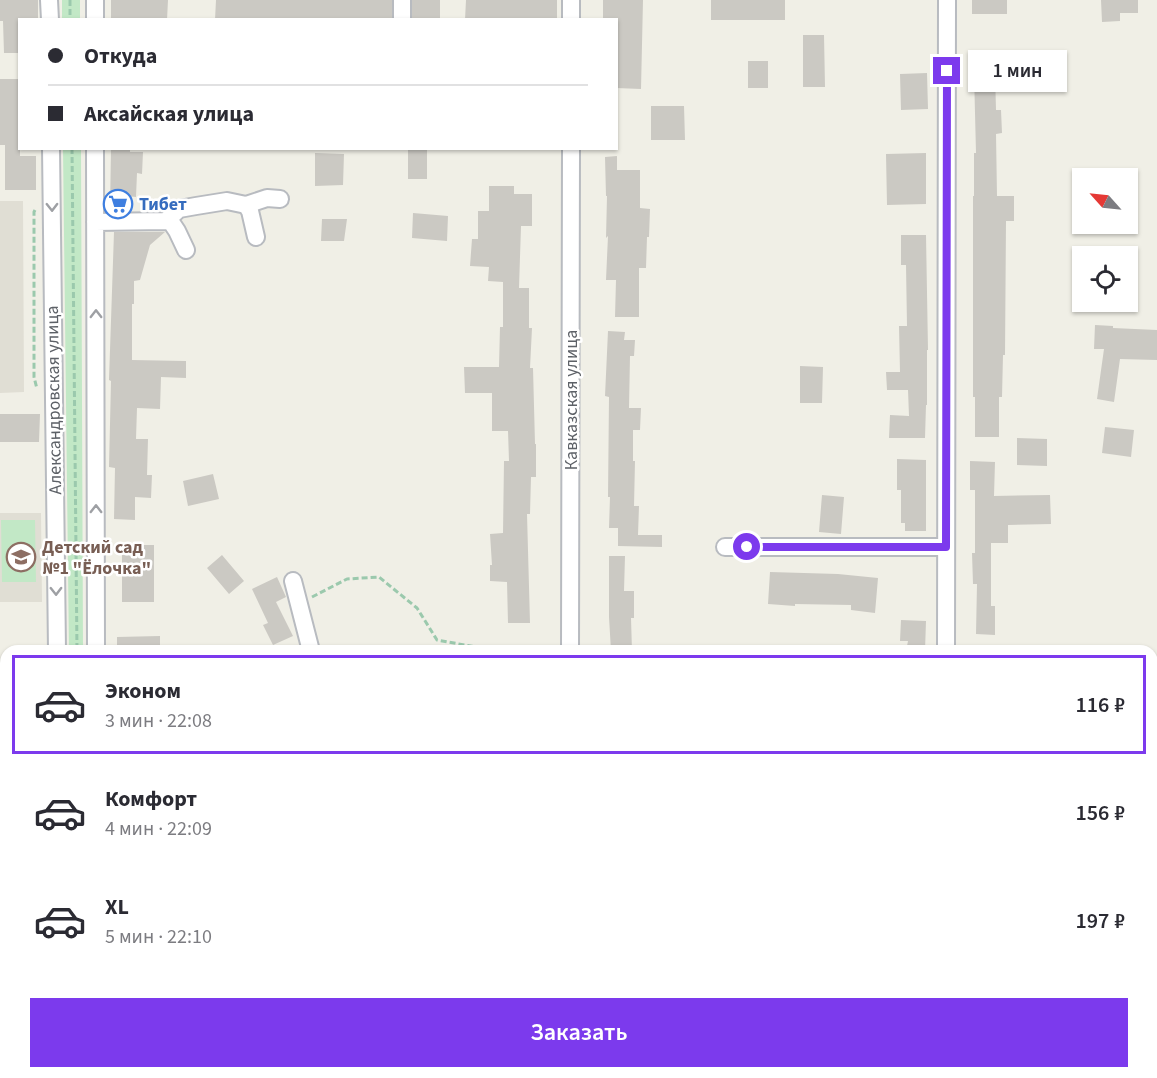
<!DOCTYPE html>
<html lang="ru">
<meta charset="utf-8">
<style>
body{margin:0;font-family:"Source Sans 3",sans-serif;background:#f7f7f7;color:#2b2b33;height:100vh;display:flex;flex-direction:column;font-size:22px;white-space:nowrap}
*{box-sizing:border-box;margin:0}
p{font-size:20px;color:#7c7c81}
.icon{flex:none;width:33px;height:33px;fill:none;stroke:currentColor;stroke-width:2;stroke-linecap:round;stroke-linejoin:round}
.map{position:relative;flex:1;overflow:hidden}
.sheet{position:absolute;left:0px;top:645px;width:1158px;height:434px;display:flex;flex-direction:column;background:#fff;border-radius:18px 18px 0 0;box-shadow:0 2px 4px #0004}
.sheet>*{flex:none}
.top-card{position:absolute;left:18px;top:18px;width:600px;height:132px;border-radius:0px;box-shadow:0 2px 4px #0004;display:grid;align-content:center;height:132px;padding:0 30px;background:#fff}
.needle{width:39px;rotate:297deg}
.controls{position:absolute;left:1072px;top:168px;display:grid;gap:12px}
.controls a{display:grid;place-items:center;width:66px;height:66px;border-radius:0px;background:#fff;box-shadow:0 2px 4px #0004;font-size:30px}
.end{position:absolute;width:27px;height:27px;margin:-14px;border:8px solid #7c3aed;background:#fff;box-shadow:0 0 0 3px #fff}
.from{border-radius:50%}
.bubble{position:absolute;height:42px;border-radius:0px;background:#fff;box-shadow:0 2px 4px #0004;font-size:20px;font-weight:600;line-height:42px;text-align:center}
.top-card b{display:flex;align-items:center;gap:21px;height:57px;font-size:22px}
.top-card b+b{border-top:2px solid #e1e1e2}
.top-card i{width:15px;height:15px;background:#2b2b33}
ul{padding:10px 0 0;list-style:none}
li{display:flex;align-items:center;gap:18px;height:99px;margin:0 12px 9px;padding:0 18px;border:3px solid transparent;border-radius:0px}
li div{flex:1}
li b{display:block;font-size:22px}
li em{font-style:normal;font-weight:600}
li.current{border-color:#7c3aed}
li>.icon{width:54px;height:54px;stroke-width:1.5}
.action{display:flex;gap:12px;margin-top:auto;padding:12px 30px}
.action a{flex:1;height:69px;border-radius:0px;background:#7c3aed;color:#fff;font-size:24px;font-weight:600;line-height:69px;text-align:center}
.map>svg:first-child{display:block}
.education{fill:#e0ded4}
.green{fill:#c2e8c6}
.building{fill:#cbc9c3}
.lines{fill:none;stroke-linecap:round;stroke-linejoin:round}
.minor-casing{stroke:#b8bbc0;stroke-width:20}
.path{stroke:#9bc9ad;stroke-width:3;stroke-dasharray:6 3;stroke-linecap:butt}
.minor{stroke:#fff;stroke-width:16}
.oneway{stroke:#9ea0a4}
.route{stroke:#7c3aed;stroke-width:8}
.labels{text-anchor:middle;dominant-baseline:central;stroke-width:5;stroke-linejoin:round;paint-order:stroke}
.shop-label{font-size:18px;font-weight:bold;fill:#366cbe;stroke:#fff;text-anchor:start}
.street-label{font-size:18px;fill:#5d6167;stroke:#fff}
.education-label{font-size:18px;font-weight:bold;fill:#785e54;stroke:#fff;text-anchor:start}
</style>
<div class="map">
<svg width="1157" height="1078" viewBox="0 0 1157 1078">
<rect width="100%" height="100%" fill="#f0efe6"/>
<path class="education" d="M0,201H23L24,392L0,393Z
M0,513H41L42,602H0Z"/>
<path class="green" d="M62,0H80V19H62Z
M63,149H81L83,651H69Z
M1,520H35L36,582H2Z"/>
<path class="building" d="M0,0H38V20H20V53H4L3,21H0Z
M111,0H168L167,20H111Z
M216,0H392V20H215Z
M412,0H440V18H424V20H412Z
M466,0H557V20H465Z
M603,0H643L641,89L616,88V20H603Z
M711,0H785V20H711Z
M972,0H1007V14H972Z
M1101,0H1138V13H1120V21L1102,22Z
M803,35H824L825,87H803Z
M748,61H768V88H748Z
M995,72L996,110H1001L1002,133L996,134L997,196H1014V221H1006L1005,355H1003L1002,397H999V437H975V397H973V196H974V153H976L974,73Z
M927,73L928,109L901,110L900,74Z
M0,79H20V156H36V190H5V145H0Z
M651,106H684L685,140H651Z
M111,148H130V152H143L142,174L137,173L136,197L127,196V211H110Z
M408,148H427V179H408Z
M315,153L344,154L343,185L315,186Z
M926,153V204L887,205L886,154Z
M617,156V170H640V208L650,209L649,237H647L646,268H639V317H615L616,280H606L608,236L606,238L607,196H606L605,157Z
M489,186H514V194H532V226H521L519,288H529V328H532L530,368H533L535,444H536V477H531L530,514H527L530,623H508L507,582L490,581V565H492L490,534L503,533L504,461H509L508,431H492V393H465L464,367H499L500,327H503V282L488,281L489,267L470,266L472,239H478V211H489Z
M413,213L448,216L447,241L412,238Z
M322,219H347L344,241H321Z
M114,232H165L150,245L140,280L134,281V304H132V360L186,361V378L161,377L160,409L137,408L136,439H148L147,475H152L151,498L135,497V520L114,519L115,468L109,467L111,381L109,380Z
M901,235H926L928,350H927V405H926L925,438H889L890,415L909,416L908,390H887L886,372H900L899,326H907L906,265H901Z
M1095,325L1113,326V328L1157,330V360L1120,359L1114,402L1097,399L1104,349H1094Z
M608,331L625,332L624,340H635L634,356H630L629,408H641L640,430H633V461H635L634,506H639L638,535H662V547L618,546V528H609L610,497H608L609,397L605,396Z
M800,366L823,367L822,403H800Z
M0,414H40L39,442H0Z
M1105,427L1134,430L1131,457L1102,453Z
M1017,438L1047,439V466L1017,465Z
M897,459L926,460V531H905V523H901V490H897Z
M970,461L995,462L994,496L1050,495L1051,524L1008,525V543H991V606H995V635L976,634L977,584H973L972,553H975V490H970Z
M213,474L219,499L188,506L183,481Z
M822,495L844,497L841,534L819,532Z
M122,545H154V602H122Z
M222,555L244,581L229,594L207,568Z
M609,556H625L624,591H634V618H631L632,651H611L609,617Z
M770,572L838,574L878,578L875,613L851,610V605L795,604V606L768,604Z
M277,577L286,597L276,602L293,636L273,645L263,625L268,623L252,589Z
M901,620L926,621L925,651H906L908,641H900Z
M160,636V651H117V637Z"/>
<g class="lines">
<g class="minor-casing">
<path id="minor" d="M49,0L50,20
M95,0V20
M402,0V20
M571,20V0
M51,148L57,651
M95,148L96,651
M246,205L267,198L280,199
M169,219L177,231L186,250
M95,222L166,221L179,209L196,206L227,201L246,205L250,211L256,237
M725,547H946
M293,581L311,651
M570,651L571,148
M946,651L947,0
M1152,890H1157
M62,1072V1078
M97,1072V1078
M570,1078V1072
M936,1078L941,1072"/>
</g>
<path class="path" d="M70,0V20
M72,148L77,651
M35,210L34,212V377L37,389
M312,597L347,579L379,577L417,608L437,640L498,651
M546,651H556
M0,1077L48,1076"/>
<use href="#minor" class="minor"/>
</g>
<defs><path id="oneway-chevron" d="M-2-3.5L2.5 0L-2 3.5" fill="none" stroke-width="1.6" stroke-linecap="round" stroke-linejoin="round" transform="scale(1.5)"/></defs>
<g class="oneway">
<use href="#oneway-chevron" transform="translate(52 207) rotate(89)"/>
<use href="#oneway-chevron" transform="translate(96 314) rotate(-90)"/>
<use href="#oneway-chevron" transform="translate(96 509) rotate(-90)"/>
<use href="#oneway-chevron" transform="translate(56 591) rotate(89)"/>
</g>
<g class="lines">
<path class="route" d="M747,547H946L947,71"/>
</g>
<defs>
<g id="supermarket-ring" transform="scale(1.5)"><circle r="9.5" fill="#fff" stroke="#3f7fe0" stroke-width="1.5"/><path d="M-6-5.5h2.5l.6 2H6L4.5 2H-2.5L-4.4-4H-6ZM-1.5 3.2a1.3 1.3 0 1 0 .1 0ZM3 3.2a1.3 1.3 0 1 0 .1 0Z" fill="#3f7fe0"/></g>
<g id="school-ring" transform="scale(1.5)"><circle r="9.5" fill="#fff" stroke="#8d6e63" stroke-width="1.5"/><path d="M0-5L7-2L0 1L-7-2ZM-4 1L0 2.5L4 1V4Q0 6-4 4Z" fill="#8d6e63"/></g>
</defs>
<g fill-rule="evenodd">
<use href="#supermarket-ring" x="118" y="204"/>
<use href="#school-ring" x="21" y="557"/>
</g>
<g class="labels">
<g class="shop-label">
<text x="139" y="204">Тибет</text>
</g>
<g class="street-label">
<text transform="translate(54 400) rotate(-91)">Александровская улица</text>
<text transform="translate(571 400) rotate(-90)">Кавказская улица</text>
</g>
<g class="education-label">
<text x="42" y="547">Детский сад<tspan x="42" dy="21">№1 "Ёлочка"</tspan></text>
</g>
</g>
</svg>
<div class="controls">
<a><svg class="needle" viewBox="-14 -14 28 28"><path d="M0-13l5 13h-10z" fill="#e53935"/><path d="M0 13l5-13h-10z" fill="#7c7c81"/></svg></a>
<a><svg class="icon" aria-label="locate" viewBox="0 0 24 24"><circle cx="12" cy="12" r="6"/><path d="M12 2v4M12 18v4M2 12h4M18 12h4"/></svg></a>
</div>
<i class="end from" style="left:747px;top:547px"></i>
<i class="end" style="left:947px;top:71px"></i>
<div class="bubble" style="left:968px;top:50px;width:99px">1 мин</div>
<div class="top-card">
<b><i class="from"></i>Откуда</b>
<b><i></i>Аксайская улица</b>
</div>
<section class="sheet">
<ul>
<li class="current"><svg class="icon" aria-label="car" viewBox="0 0 24 24"><path d="M5 17H2v-5l4-1 3-4h7l3 4 3 1v5h-3M9 17h6M6 11h13"/><circle cx="7" cy="17" r="2"/><circle cx="17" cy="17" r="2"/></svg><div><b>Эконом</b><p>3 мин · 22:08</p></div><em>116 ₽</em></li>
<li><svg class="icon" aria-label="car" viewBox="0 0 24 24"><path d="M5 17H2v-5l4-1 3-4h7l3 4 3 1v5h-3M9 17h6M6 11h13"/><circle cx="7" cy="17" r="2"/><circle cx="17" cy="17" r="2"/></svg><div><b>Комфорт</b><p>4 мин · 22:09</p></div><em>156 ₽</em></li>
<li><svg class="icon" aria-label="car" viewBox="0 0 24 24"><path d="M5 17H2v-5l4-1 3-4h7l3 4 3 1v5h-3M9 17h6M6 11h13"/><circle cx="7" cy="17" r="2"/><circle cx="17" cy="17" r="2"/></svg><div><b>XL</b><p>5 мин · 22:10</p></div><em>197 ₽</em></li>
</ul>
<div class="action"><a>Заказать</a></div>
</section>
</div>
